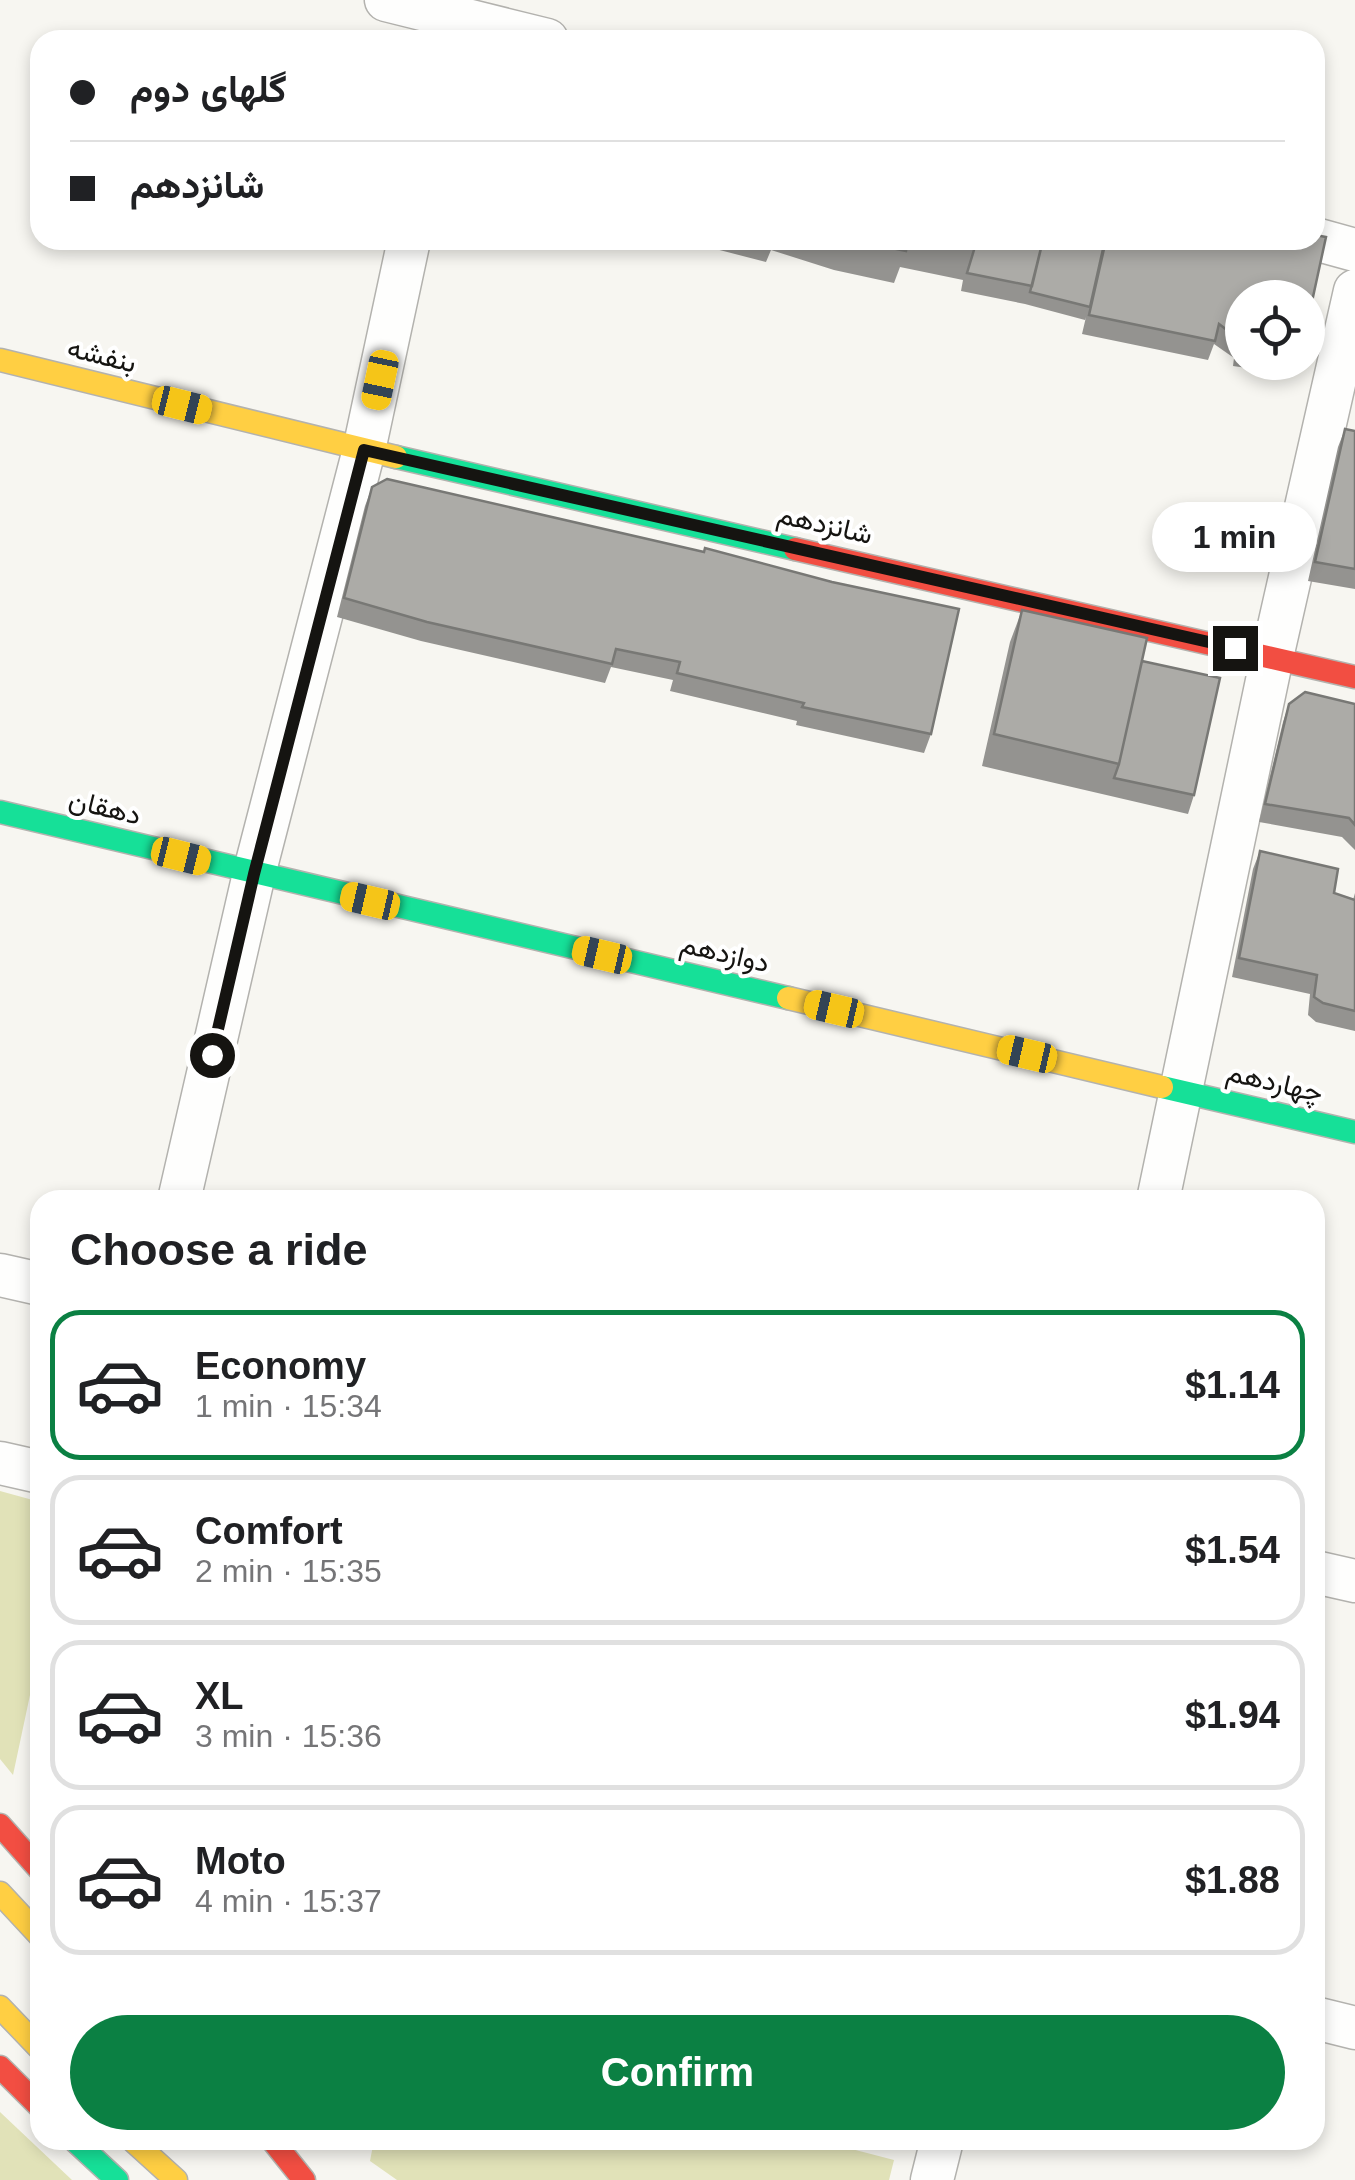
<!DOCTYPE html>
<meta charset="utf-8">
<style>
body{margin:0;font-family:Helvetica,Vazirmatn,sans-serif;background:#f6f6f6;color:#202124;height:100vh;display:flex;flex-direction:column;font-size:38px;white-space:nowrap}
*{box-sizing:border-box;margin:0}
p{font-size:32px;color:#757577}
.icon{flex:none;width:55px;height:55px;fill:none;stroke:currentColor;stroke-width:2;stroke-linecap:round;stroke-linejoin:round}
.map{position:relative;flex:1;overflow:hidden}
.drawer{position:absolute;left:30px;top:1190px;width:1295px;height:960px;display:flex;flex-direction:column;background:#fff;border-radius:30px;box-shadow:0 5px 15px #0003}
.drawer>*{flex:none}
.banner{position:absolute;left:30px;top:30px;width:1295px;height:220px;border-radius:30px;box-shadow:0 5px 15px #0003;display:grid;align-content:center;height:220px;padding:0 40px;background:#fff}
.buttons{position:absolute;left:1225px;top:280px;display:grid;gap:20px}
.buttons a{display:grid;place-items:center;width:100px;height:100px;border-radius:50%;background:#fff;box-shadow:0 5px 15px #0003;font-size:50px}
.end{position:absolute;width:45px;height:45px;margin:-22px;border:12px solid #151411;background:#fff;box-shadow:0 0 0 5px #fff}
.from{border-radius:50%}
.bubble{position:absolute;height:70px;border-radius:35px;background:#fff;box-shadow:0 5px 15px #0003;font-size:32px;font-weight:800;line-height:70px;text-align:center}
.car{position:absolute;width:30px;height:60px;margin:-30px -15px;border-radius:12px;box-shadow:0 0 8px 2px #0007;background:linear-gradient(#f5c518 24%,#345 0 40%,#f5c518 0 76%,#345 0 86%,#f5c518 0)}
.banner b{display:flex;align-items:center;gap:35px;height:95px;font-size:38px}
.banner b+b{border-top:2px solid #e0e0e0}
.banner i{width:25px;height:25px;background:#202124}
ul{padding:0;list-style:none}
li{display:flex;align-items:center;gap:30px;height:150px;margin:0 20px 15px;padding:0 20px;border:5px solid #e0e0e0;border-radius:30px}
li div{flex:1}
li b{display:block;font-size:38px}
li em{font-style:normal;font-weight:800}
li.on{border-color:#0b8043}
li>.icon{width:90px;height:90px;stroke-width:1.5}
h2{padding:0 40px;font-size:45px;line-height:120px}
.button{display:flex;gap:20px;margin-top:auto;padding:20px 40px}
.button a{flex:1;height:115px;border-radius:60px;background:#0b8043;color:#fff;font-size:40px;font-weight:800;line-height:115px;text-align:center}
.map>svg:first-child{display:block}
.green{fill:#e1e2b8}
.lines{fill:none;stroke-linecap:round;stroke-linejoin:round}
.street-casing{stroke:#b3b2ae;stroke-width:45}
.fast-casing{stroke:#b3b2ae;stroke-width:25}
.slow-casing{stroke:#b3b2ae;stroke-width:25}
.jam-casing{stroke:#b3b2ae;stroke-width:25}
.street{stroke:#fefefd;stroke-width:42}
.fast{stroke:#16e098;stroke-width:22}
.slow{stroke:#ffcf43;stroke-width:22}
.jam{stroke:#f24e42;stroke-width:22}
.wall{fill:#949390}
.shaded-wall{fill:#787875}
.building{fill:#acaba7;stroke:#787875;stroke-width:2.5}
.route{stroke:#151411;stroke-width:12}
.labels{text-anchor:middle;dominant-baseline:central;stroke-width:8;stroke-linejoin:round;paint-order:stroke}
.street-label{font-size:28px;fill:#151411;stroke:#fff}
</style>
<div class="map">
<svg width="1355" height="2180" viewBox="0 0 1355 2180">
<rect width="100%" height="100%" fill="#f7f6f1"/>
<path class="green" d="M0,1491L40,1502V1648L13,1775L0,1759Z
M0,2112L72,2180H0Z
M374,2140H817L894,2160L889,2180H397L370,2161Z"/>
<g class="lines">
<g class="street-casing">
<path id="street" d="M386,0L547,40
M1315,239L1355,250
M179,1200L254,874L364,450L409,240
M1158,1200L1272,657L1355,291
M0,1275L40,1284
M0,1463L40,1472
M1315,1572L1355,1581
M1315,2018L1355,2028
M932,2180L942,2140"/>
</g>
<g class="fast-casing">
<path id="fast" d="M396,457L795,549
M0,812L788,998
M1162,1087L1355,1132
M74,2140L117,2180"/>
</g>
<g class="slow-casing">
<path id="slow" d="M0,360L396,457
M788,998L1162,1087
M0,1893L40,1936
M0,2007L40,2049
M132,2140L176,2180"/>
</g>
<g class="jam-casing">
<path id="jam" d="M795,549L1355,677
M0,1825L40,1870
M0,2067L40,2107
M272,2140L304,2180"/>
</g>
<use href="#street" class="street"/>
<use href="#fast" class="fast"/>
<use href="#slow" class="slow"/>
<use href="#jam" class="jam"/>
</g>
<path class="wall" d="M706,240H1315L1242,298V362H1295L1265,364L1261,370L1233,366L1234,358L1214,344L1208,360L1082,334L1086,317L1085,320L1025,304L961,291L963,280L900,267L894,283L834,270L771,250L766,262L704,246Z
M1345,429L1355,431V589L1308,581L1338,447Z
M372,487L931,734L924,753L796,725L797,721L670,691L673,680L611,667L605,683L421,641L337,617L365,506Z
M1022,610L1142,661L1194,795L1188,814L982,766L1010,642Z
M1289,704H1355V850L1342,837L1259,822L1283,722Z
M1260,851L1334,893L1353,900L1355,893V1031L1316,1022L1308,1015L1310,994L1232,977L1253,869Z"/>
<path class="shaded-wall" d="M1264,362H1295L1265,364L1261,370Z"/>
<path class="building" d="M493,33L524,40H476Z
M1315,235L1326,237L1308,320V298H1242V348L1240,347V340L1219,324L1215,341L1089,315L1106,240H1315Z
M853,240H908L906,251Z
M935,240H977L975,248Z
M977,240H1043L1032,286L967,273Z
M1043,240H1105L1090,307L1030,292Z
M1345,429L1355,431V569L1315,562Z
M387,479L704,552L705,548L832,582L959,609L931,734L802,707L804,703L677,673L680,662L616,649L612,664L427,622L344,598L372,487Z
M1022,610L1147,638L1119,764L994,734Z
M1142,661L1220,678L1194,795L1114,778L1119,764Z
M1305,692L1355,704V825L1349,818L1265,804L1289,704Z
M1260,851L1338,869L1334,893L1355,900V1011L1323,1003L1314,997L1317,975L1239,958Z"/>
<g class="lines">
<path class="route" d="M212,1055L254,874L364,450L1235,648"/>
</g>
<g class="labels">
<g class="street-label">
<text transform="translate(102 355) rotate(14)">بنفشه</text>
<text transform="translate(825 524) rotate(13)">شانزدهم</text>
<text transform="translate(105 807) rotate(14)">دهقان</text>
<text transform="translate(725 953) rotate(13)">دوازدهم</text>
<text transform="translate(1275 1082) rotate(13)">چهاردهم</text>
</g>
</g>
</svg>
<div class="buttons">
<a><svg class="icon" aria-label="locate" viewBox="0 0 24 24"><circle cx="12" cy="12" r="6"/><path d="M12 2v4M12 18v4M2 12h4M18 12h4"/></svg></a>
</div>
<i class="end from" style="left:212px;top:1055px"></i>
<i class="end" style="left:1235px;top:648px"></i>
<div class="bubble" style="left:1152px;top:502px;width:165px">1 min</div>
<i class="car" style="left:380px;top:380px;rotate:192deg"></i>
<i class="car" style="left:182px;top:405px;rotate:104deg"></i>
<i class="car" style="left:181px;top:856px;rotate:104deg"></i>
<i class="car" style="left:370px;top:901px;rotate:283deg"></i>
<i class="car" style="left:602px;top:955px;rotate:283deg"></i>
<i class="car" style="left:834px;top:1009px;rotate:283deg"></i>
<i class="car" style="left:1027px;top:1054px;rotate:283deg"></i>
<div class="banner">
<b><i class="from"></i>گلهای دوم</b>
<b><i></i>شانزدهم</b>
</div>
<section class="drawer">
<h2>Choose a ride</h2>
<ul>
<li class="on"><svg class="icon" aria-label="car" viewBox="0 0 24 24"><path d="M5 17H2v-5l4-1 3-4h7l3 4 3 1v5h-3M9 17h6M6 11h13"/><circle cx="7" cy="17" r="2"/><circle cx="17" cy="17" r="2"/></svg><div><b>Economy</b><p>1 min · 15:34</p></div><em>$1.14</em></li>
<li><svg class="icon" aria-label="car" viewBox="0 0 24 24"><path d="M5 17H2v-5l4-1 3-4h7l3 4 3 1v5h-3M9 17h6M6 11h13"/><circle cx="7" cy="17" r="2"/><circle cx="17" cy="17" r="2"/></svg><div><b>Comfort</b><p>2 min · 15:35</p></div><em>$1.54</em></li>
<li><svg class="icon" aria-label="car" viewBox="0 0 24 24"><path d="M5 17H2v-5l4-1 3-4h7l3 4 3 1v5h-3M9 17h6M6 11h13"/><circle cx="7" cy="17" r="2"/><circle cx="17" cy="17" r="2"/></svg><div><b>XL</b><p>3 min · 15:36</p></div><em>$1.94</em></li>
<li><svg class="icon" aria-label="car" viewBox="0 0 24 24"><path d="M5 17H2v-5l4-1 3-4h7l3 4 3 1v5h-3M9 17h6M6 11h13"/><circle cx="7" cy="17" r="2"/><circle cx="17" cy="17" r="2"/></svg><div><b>Moto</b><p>4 min · 15:37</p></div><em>$1.88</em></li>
</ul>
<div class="button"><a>Confirm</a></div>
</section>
</div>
